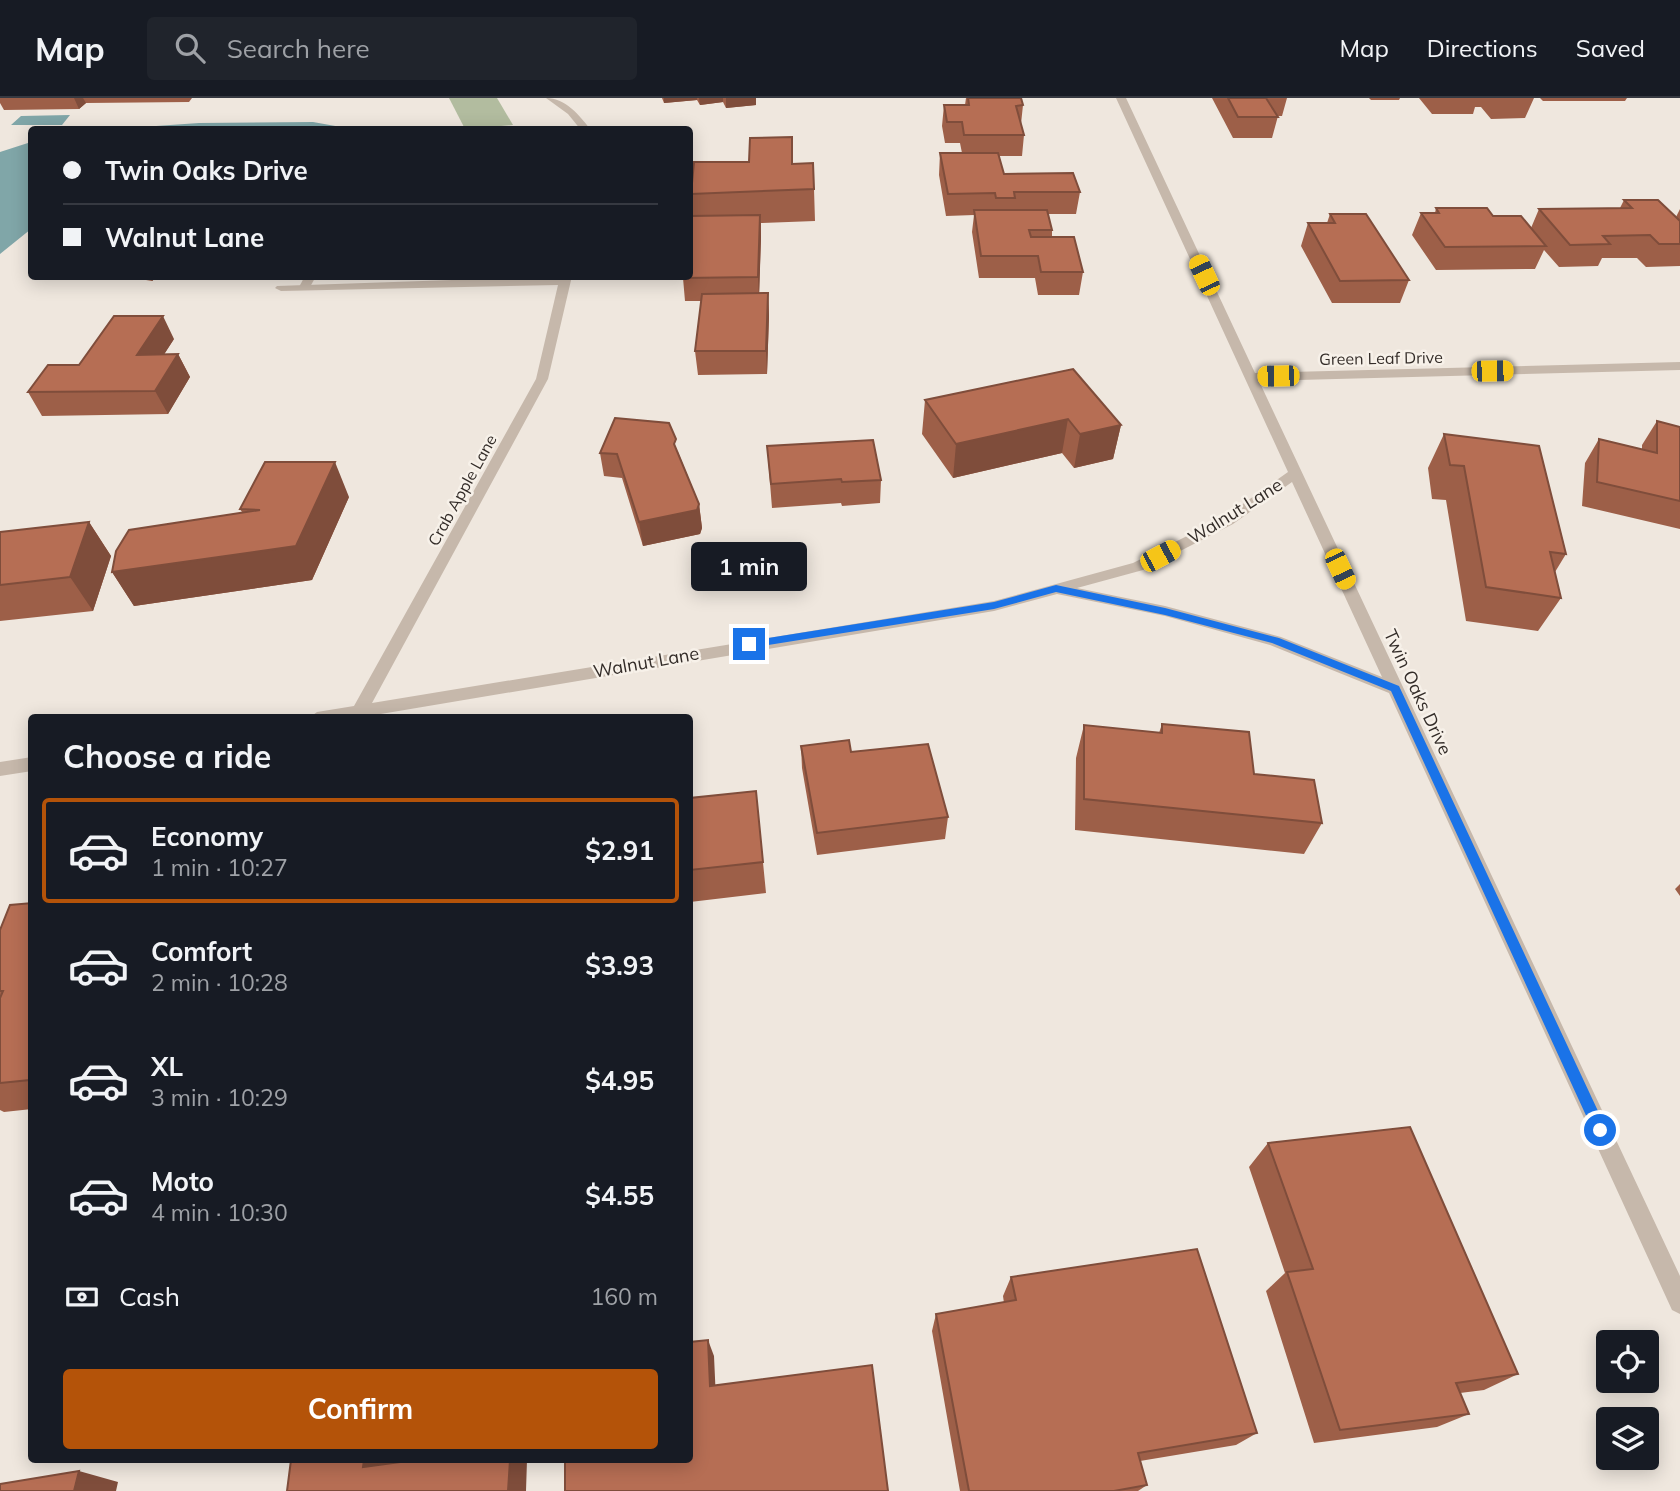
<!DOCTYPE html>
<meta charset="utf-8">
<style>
body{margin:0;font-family:Mulish,sans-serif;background:#20242c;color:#f1f3f6;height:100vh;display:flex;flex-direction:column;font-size:26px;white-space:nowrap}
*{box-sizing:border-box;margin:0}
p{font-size:23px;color:#9ea1a6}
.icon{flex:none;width:38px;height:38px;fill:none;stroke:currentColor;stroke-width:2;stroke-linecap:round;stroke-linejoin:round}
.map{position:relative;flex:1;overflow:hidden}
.panel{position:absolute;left:28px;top:616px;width:665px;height:749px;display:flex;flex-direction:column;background:#171b24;border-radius:7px;box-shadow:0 4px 18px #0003}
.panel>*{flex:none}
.top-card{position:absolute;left:28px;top:28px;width:665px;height:154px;border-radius:7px;box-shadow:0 4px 18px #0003;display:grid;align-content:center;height:154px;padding:0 35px;background:#171b24}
.buttons{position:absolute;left:1596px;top:1232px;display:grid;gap:14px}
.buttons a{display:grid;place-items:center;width:63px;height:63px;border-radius:7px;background:#171b24;box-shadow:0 4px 18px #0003;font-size:35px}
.end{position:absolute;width:32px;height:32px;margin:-16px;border:9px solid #1a73e8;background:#fff;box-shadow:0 0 0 4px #fff}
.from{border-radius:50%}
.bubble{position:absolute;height:49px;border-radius:7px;background:#171b24;box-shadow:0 4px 18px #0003;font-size:23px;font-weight:700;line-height:49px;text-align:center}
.car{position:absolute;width:21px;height:42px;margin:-21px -10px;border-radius:9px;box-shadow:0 0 5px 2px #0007;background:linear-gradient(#f5c518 24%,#345 0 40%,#f5c518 0 76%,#345 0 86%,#f5c518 0)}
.top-card b{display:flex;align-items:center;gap:24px;height:66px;font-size:26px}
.top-card b+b{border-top:2px solid #363941}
.top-card i{width:18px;height:18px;background:#f1f3f6}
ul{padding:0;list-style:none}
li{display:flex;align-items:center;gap:21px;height:105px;margin:0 14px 10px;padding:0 21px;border:4px solid transparent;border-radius:7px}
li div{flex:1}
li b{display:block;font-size:26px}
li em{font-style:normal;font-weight:700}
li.selected{border-color:#b45309}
li>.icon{width:63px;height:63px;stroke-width:1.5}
h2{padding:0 35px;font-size:32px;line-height:84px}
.pay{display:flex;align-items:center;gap:18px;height:77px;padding:0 35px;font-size:26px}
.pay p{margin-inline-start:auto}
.primary-button{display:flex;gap:14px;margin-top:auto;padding:14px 35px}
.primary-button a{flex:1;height:80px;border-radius:7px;background:#b45309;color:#fff;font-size:28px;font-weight:700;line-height:80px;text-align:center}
header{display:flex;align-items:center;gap:42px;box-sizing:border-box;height:98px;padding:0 35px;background:#171b24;border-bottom:2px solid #363941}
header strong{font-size:33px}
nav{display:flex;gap:38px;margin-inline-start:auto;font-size:24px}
.search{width:490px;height:63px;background:#20242c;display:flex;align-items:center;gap:18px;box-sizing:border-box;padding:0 24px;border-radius:7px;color:#9ea1a6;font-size:26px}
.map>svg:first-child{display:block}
.green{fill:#b2bc9f}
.water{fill:#80a6a8}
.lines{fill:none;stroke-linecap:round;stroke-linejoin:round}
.lane{fill:#c6b8ab;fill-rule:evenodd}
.street{fill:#c6b8ab;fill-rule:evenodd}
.wall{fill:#9d5f48}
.shaded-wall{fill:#7f4d3b}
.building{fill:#b66e54;stroke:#7f4d3b;stroke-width:2}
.route{fill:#1a73e8}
.labels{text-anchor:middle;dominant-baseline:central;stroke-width:5;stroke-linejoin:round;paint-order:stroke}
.far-street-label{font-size:16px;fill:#342d29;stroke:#f7f1e9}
.street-label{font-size:18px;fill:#342d29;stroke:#f7f1e9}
</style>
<header>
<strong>Map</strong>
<div class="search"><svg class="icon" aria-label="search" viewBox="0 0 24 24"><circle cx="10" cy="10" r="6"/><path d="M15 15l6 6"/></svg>Search here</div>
<nav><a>Map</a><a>Directions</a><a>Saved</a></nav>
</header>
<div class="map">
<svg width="1680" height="1393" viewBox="0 0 1680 1393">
<rect width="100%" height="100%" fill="#efe7de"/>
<path class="green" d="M449,0H497L513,27L465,31Z"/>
<path class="water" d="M70,17L62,27H11L21,18Z
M313,24L352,31H113L199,25Z
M31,44V131L0,156V54Z"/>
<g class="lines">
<path class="lane" d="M305,178H316L309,191L305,192L299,189Z"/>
<path class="street" d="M546,0C566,0 579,17 591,32H581L568,16Z
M1116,0H1126L1255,275L1680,264V272L1259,283L1680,1178V1216L1672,1212L1389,595L1270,547L1165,518L1057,496L994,513L357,620H309L317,614L354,608L536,281L558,187L281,193L275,190L277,188L572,178L548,281L372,605L994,503L1133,465L1223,420L1288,374ZM1292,384L1382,579L1281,539L1165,508L1077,490L1143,472L1233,426Z
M32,659V673L0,678V664Z"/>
</g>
<path class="wall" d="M0,0H192L189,4L86,5L79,11L4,12L0,5Z
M662,0H756V7L726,10L723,4L700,7L697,2L664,5Z
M966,0H1021L1023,7L1021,26L1024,37L1022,58H999L1004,76L1080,94L1076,116H1048L1052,132V139L1083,174L1079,197H1038L1035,180H979L972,134L974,117L946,118L939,77L940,55H962L960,45H945L942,28L944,7H965Z
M1212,0H1287L1282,18H1278L1272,40H1233Z
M1369,0H1400L1399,2H1371Z
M1419,0H1534L1525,20L1491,21L1481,9H1475L1473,16H1432Z
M1540,0H1627L1625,3H1543Z
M792,66L814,91L815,123L761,125V139L759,195H768L769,218L767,276L698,277L695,253L701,203H685L683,180L693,118L691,96Z
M1624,102L1676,119L1680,111V168L1646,169L1637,160H1602L1598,168L1559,169L1544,152L1535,171L1436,172L1412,137L1421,115H1435L1436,110L1493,118L1531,130L1539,111L1620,110Z
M1330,116L1409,182L1400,205H1332L1301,148L1308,125H1327Z
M122,178H158L152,183Z
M174,241L164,256H178L190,279L168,316L42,318L28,294L79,267Z
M925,302L1121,327L1113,361L1074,370L1062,355L953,380L922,336Z
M1657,323L1680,329V431L1582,408L1585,365L1599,341L1642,351V347Z
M1444,336L1566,456L1555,474L1561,500L1538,533L1466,523L1446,402L1432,401L1428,370Z
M767,348L881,382L880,405L842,408L841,405L772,410Z
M678,354L699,406L702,430L700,436L643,448L622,380L604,378L600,355Z
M349,399L312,482L134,508L112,474L242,414L240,411Z
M89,424L111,458L93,513L0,523V434Z
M1162,626L1254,676L1322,725L1304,756L1075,732L1076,660L1084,627L1159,635Z
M801,648L851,654L948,719L945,741L817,757L802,670Z
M756,693L766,795L690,804V700Z
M1680,786V798L1675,791Z
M32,805V1011L4,1014L0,1012V832Z
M1268,1045L1518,1276L1484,1292L1460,1295L1469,1316L1437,1329L1314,1345L1266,1193L1285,1175L1249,1069Z
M1011,1179L1257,1335L1236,1347L1140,1363L1147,1387L1138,1393H960L932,1233L936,1216L1004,1205L1003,1198Z"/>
<path class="shaded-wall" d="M74,0H83L86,5L79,11Z
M664,0H697V2L664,5Z
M699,0H723V4L700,7Z
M726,0H756V7L726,10Z
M760,117L761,139L759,202L758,179Z
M150,178H158L152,183Z
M768,195L769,218L767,276L766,253Z
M163,218L174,241L149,280L137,257Z
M178,256L190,279L168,316L155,293Z
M1068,321L1062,355L953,380L956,346Z
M1121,327L1113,361L1074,370L1080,336Z
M335,364L349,399L312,482L134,508L112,474L296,448Z
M699,406L702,430L700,436L643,448L639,424Z
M89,424L111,458L93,513L70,479Z
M708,1242L714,1258L716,1302L710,1288Z
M364,1362H390L388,1380L363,1369Z
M510,1362H527L526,1393H508Z
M79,1373L118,1384L116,1393H74Z"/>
<path class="building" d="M968,0H1021L1023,7L1016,8L1024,37H964L962,24H947L944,7H969Z
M1228,0H1266L1278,19H1238Z
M792,39V66L813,65L814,91L691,96L694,64H749L750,40Z
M940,55H998L1004,76L1073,75L1080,94H1014L1015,100H996L995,95L948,96Z
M1624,102H1658L1680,123V146H1659L1650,137L1603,138L1610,146L1570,147L1539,111L1632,110Z
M1436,110H1487L1493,118H1521L1546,148L1445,149L1421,115H1439Z
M974,112H1047L1052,132H1029L1031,139H1074L1083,174H1041L1038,158H981Z
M1330,116H1366L1409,182L1340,183L1308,125H1335Z
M760,117L758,179L683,180V178H690V118Z
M768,195L766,253H695L702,196Z
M114,218H163L137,257L178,256L155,293L28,294L48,267H79Z
M1073,271L1121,327L1080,336L1068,321L956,346L925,302Z
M615,320L669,325L676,341L674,346L699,406L697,412L639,424L617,356L600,355Z
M1657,323L1680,329V403L1597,384L1599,341L1657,355Z
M1444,336L1539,348L1566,456L1550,454L1561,500L1486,489L1464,368L1450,367Z
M873,342L881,382L842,384L841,381L771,386L767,348Z
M265,364H335L296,448L112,474L116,453L129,432L260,412L240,411Z
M89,424L70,479L0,487V434Z
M1162,626L1249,634L1254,676L1314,682L1322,725L1084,701V627L1162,635Z
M849,642L851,654L928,646L948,719L817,735L801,648Z
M756,693L763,764L690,772V700Z
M32,805V979L30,982L0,985V900L3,893H0V832L10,807Z
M1410,1029L1518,1276L1456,1285L1469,1316L1340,1332L1287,1174L1313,1171L1268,1045Z
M1197,1151L1257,1335L1138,1355L1147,1387L1114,1393H969L936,1216L1016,1202L1011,1179Z
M708,1242L710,1288L872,1267L888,1393H565V1362H690V1244Z
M291,1362H364L363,1369L415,1362H510L508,1393H287Z
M79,1373L74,1393H0V1386Z"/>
<path class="route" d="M1056,487L1165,510L1279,540L1399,588L1605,1028V1037H1595L1391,593L1272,545L1165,517L1056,494L994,511L749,550L744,546L749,543L994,504Z"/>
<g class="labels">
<g class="far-street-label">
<text transform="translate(1381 260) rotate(-1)">Green Leaf Drive</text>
<text transform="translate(462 392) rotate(-61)">Crab Apple Lane</text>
</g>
<g class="street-label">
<text transform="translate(1235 413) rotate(-32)">Walnut Lane</text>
<text transform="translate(646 564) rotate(-10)">Walnut Lane</text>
<text transform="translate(1418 594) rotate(65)">Twin Oaks Drive</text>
</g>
</g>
</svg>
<div class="buttons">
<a><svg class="icon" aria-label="locate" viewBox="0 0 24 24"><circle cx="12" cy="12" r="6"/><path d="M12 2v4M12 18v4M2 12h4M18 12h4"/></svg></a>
<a><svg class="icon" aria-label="layers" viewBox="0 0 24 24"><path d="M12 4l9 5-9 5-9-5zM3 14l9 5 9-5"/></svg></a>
</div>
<i class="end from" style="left:1600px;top:1032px"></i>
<i class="end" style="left:749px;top:546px"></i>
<div class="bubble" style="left:691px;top:444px;width:116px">1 min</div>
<i class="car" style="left:1204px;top:177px;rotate:335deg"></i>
<i class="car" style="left:1492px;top:273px;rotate:89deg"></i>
<i class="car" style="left:1278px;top:278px;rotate:269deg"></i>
<i class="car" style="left:1160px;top:458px;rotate:62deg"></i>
<i class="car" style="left:1340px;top:471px;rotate:155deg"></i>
<div class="top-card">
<b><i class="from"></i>Twin Oaks Drive</b>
<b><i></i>Walnut Lane</b>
</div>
<section class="panel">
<h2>Choose a ride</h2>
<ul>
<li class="selected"><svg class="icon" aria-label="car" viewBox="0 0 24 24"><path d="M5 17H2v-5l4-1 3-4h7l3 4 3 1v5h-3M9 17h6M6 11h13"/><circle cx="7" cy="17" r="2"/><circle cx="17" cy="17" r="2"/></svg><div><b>Economy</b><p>1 min · 10:27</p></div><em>$2.91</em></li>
<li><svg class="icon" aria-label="car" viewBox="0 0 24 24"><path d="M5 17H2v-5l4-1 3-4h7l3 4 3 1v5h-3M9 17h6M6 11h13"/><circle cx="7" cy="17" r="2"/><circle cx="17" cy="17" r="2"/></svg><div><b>Comfort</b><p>2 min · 10:28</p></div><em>$3.93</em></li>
<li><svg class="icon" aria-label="car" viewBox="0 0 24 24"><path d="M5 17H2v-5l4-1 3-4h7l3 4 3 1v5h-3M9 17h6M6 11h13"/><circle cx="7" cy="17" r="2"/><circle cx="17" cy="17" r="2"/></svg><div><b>XL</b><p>3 min · 10:29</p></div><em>$4.95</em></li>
<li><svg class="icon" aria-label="car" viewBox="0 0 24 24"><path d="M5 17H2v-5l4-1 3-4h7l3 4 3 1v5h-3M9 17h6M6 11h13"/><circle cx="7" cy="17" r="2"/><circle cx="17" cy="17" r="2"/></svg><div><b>Moto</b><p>4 min · 10:30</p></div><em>$4.55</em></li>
</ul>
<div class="pay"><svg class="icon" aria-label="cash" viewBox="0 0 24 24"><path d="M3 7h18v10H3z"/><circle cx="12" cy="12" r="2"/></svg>Cash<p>160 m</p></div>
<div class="primary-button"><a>Confirm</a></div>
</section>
</div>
